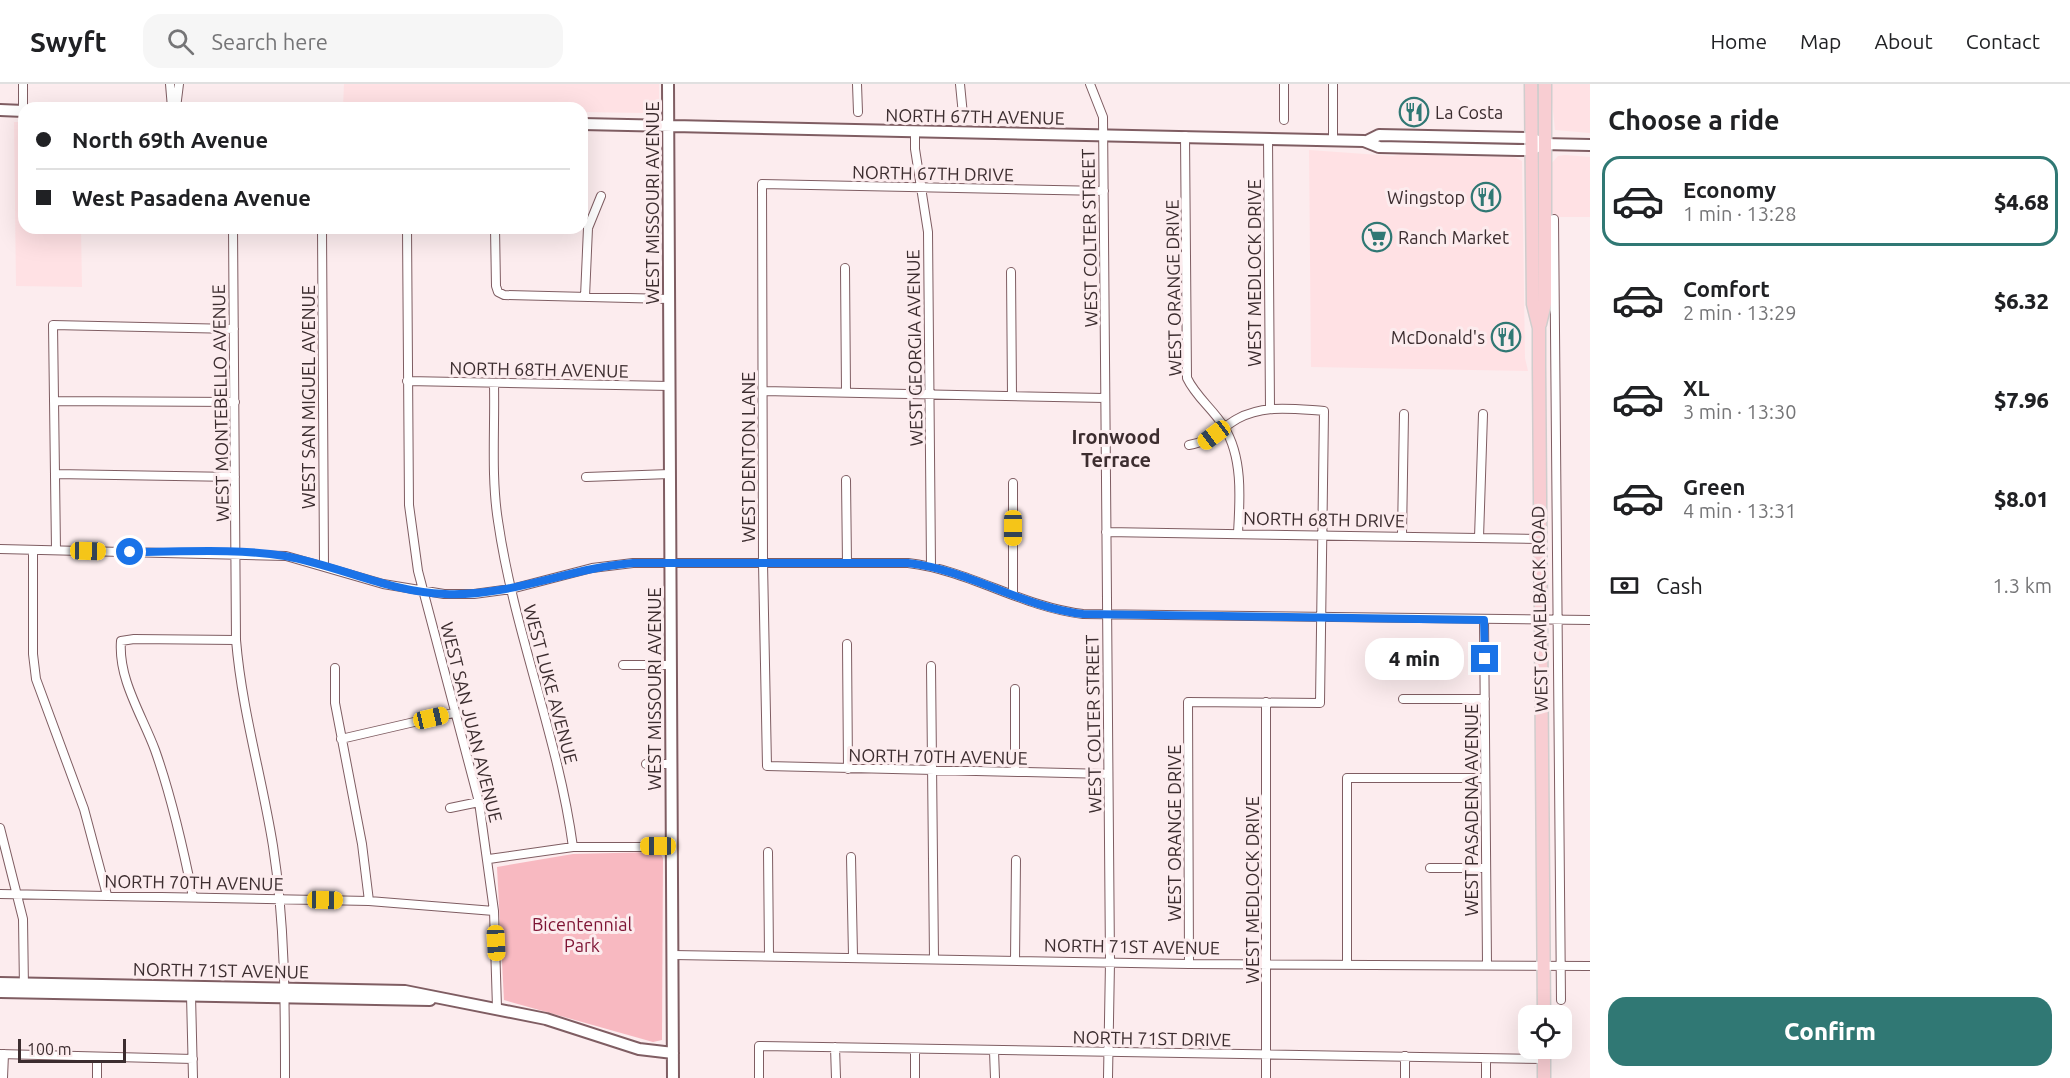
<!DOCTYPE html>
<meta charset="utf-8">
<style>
body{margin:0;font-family:Ubuntu,sans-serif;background:#f6f6f6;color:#202124;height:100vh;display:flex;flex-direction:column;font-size:22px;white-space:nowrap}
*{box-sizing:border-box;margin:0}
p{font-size:20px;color:#757577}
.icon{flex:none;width:33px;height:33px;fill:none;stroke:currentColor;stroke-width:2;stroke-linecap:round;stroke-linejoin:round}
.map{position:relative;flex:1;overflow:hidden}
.drawer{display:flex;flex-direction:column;background:#fff;width:480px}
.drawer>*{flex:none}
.top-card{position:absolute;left:18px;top:18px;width:570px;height:132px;border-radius:18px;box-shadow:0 6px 24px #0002;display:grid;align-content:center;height:132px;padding:0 18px;background:#fff}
.controls{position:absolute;left:1518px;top:921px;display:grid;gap:12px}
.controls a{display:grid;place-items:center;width:54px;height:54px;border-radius:12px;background:#fff;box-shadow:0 6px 24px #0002;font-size:30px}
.scale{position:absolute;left:18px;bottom:15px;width:108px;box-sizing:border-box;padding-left:6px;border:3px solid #3c2d2f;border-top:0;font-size:16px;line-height:21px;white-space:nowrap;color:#3c2d2f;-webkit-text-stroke:4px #fcecee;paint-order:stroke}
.end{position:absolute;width:27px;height:27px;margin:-14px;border:8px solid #1a73e8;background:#fff;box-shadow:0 0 0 3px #fff}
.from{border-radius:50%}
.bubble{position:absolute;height:42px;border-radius:18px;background:#fff;box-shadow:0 6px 24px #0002;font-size:20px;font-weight:800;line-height:42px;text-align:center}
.car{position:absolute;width:18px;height:36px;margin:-18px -9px;border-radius:8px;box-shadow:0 0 4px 2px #0007;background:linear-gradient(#f5c518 24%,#345 0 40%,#f5c518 0 76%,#345 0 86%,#f5c518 0)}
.top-card b{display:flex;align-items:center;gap:21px;height:57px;font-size:22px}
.top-card b+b{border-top:2px solid #e0e0e0}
.top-card i{width:15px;height:15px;background:#202124}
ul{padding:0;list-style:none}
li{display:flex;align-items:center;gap:18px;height:90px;margin:0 12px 9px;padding:0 6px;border:3px solid transparent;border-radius:18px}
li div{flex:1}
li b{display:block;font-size:22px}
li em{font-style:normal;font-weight:800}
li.on{border-color:#307874}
li>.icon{width:54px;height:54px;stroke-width:1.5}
h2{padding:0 18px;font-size:27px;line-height:72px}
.pay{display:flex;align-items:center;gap:15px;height:66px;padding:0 18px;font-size:22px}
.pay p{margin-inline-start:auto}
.button{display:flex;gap:12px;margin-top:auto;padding:12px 18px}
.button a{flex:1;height:69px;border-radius:18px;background:#307874;color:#fff;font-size:24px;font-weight:800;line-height:69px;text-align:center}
header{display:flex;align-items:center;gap:36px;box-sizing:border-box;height:84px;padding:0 30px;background:#fff;border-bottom:2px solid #e0e0e0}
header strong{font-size:28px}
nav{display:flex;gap:33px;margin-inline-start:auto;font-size:21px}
.search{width:420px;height:54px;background:#f6f6f6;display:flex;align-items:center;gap:15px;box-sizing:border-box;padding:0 21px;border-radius:18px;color:#757577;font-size:22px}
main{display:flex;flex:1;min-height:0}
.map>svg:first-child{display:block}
.built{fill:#ffe1e4}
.green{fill:#f8b9c1}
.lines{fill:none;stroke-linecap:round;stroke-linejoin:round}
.street-casing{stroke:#7f5d62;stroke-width:10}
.secondary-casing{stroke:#7f5d62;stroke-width:14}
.primary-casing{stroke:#d0cdcd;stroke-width:15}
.street{stroke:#fff;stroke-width:8}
.secondary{stroke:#fff;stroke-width:10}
.primary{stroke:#f8cdd2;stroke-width:12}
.route{stroke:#1a73e8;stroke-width:8}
.labels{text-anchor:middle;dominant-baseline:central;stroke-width:6;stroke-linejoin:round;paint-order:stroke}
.poi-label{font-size:18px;fill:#3c2d2f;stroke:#fcecee;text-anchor:start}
.street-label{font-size:18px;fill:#3c2d2f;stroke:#fcecee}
.park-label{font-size:18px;fill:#7e1434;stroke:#fcecee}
.neighbourhood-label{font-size:20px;font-weight:bold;fill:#3c2d2f;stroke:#fcecee}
</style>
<header>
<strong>Swyft</strong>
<div class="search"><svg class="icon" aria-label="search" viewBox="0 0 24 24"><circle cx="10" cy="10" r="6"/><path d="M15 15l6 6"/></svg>Search here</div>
<nav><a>Home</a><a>Map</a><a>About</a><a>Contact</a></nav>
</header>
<main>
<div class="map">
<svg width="1590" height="994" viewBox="0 0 1590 994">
<rect width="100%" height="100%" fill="#fcecee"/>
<path class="built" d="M344,0H659V18L655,27L645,29L582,28V24L343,23Z
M1550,0H1590V49L1555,46Z
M14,38H24V144H81L82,203L16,202Z
M1309,66L1393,72L1414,67L1441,72L1514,73L1522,77L1525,274L1528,287L1311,283Z
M1565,71L1590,73V133H1549L1550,81L1558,72Z"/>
<path class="green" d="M656,768L660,769L663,774L662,956L653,958L504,916L497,783L573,770Z"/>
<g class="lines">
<g class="street-casing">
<path id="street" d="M23,0V27
M170,0L172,24
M857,0L858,28
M960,0L963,31
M1090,0L1103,33L1110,878L1108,994
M1333,0V56
M176,24L179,0
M1284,36V0
M915,47V65L928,148L931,482
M1185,52L1187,294C1196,313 1213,325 1224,343C1243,373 1240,415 1238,449
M1268,55L1270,324
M1104,107L762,100L763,479L767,682L1108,690
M1554,135L1561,916
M233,144L236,556C242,627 262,693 273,762C285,839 285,916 285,994
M322,144L324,482
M407,144L409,421L418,487L479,718L494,827L497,924
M495,144L496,202L498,208L504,211L669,215
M845,184L846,308
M1011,188L1012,312
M585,213L588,144L601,112
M407,297L670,302
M494,300C495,345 491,393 498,437C514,548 558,652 573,763
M763,307L1105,314
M54,317L235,318
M1189,361C1209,358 1220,345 1237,335C1264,320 1294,325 1324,327L1320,619L1188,618L1189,880
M55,390L235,393
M586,393L670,390
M846,396L847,479
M1013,399V511
M1106,448L1540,455
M1402,451L1404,330
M1479,454L1483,330
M0,465L286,472L383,500L444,510H474L511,505L592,484L633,479H908C969,486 1022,523 1083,530L1590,536
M33,466V570L36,595L84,725L107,811
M56,466L53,241L234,245
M1484,536L1487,880
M847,560L848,685
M623,581H671
M931,582L934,875
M335,584V619L362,760L369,817
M1015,605V688
M1403,615H1485
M1266,618V994
M341,655L453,629
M646,680H671
M450,724L479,718
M0,744L23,835L24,905
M768,768L769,871
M851,773L853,872
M489,775L573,763H672
M1430,784H1486
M0,810L369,817L494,827
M193,813C183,763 172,714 155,666C142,631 118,595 121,557L134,555L236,556
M673,871L1189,880L1590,882
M1015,877L1016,776
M1347,880V694H1485
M191,911L193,994
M835,963L836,994
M915,965V994
M994,967L995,994
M0,970L193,975
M1405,972V994
M1486,975V994
M3,994L4,970
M97,994V973
M759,994V962L1544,975"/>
</g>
<g class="secondary-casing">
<path id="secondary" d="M668,0L673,994
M0,26L24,27
M582,40L1364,57L1379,63L1518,66H1531L1543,60L1590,61
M1367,57L1379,51L1531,54L1538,57
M0,899L405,907L546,935L639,965L673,969
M0,908L430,916"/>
</g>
<g class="primary-casing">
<path id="primary" d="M1531,0L1533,220L1539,244V283L1544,932
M1540,240L1545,219V0
M1544,964V994"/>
</g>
<use href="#street" class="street"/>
<use href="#secondary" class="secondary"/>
<use href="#primary" class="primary"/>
</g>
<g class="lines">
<path class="route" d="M130,468C181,468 235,464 285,472C340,482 389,508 445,510C510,513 569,484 633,479H908C969,486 1022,523 1083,530L1484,536L1485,575"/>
</g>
<defs>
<g id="restaurant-ring" transform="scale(1.5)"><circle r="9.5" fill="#fcecee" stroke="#307874" stroke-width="1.5"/><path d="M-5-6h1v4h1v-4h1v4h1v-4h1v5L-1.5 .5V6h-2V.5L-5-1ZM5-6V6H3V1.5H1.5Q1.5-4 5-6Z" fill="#307874"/></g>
<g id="supermarket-ring" transform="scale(1.5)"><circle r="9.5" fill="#fcecee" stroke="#307874" stroke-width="1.5"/><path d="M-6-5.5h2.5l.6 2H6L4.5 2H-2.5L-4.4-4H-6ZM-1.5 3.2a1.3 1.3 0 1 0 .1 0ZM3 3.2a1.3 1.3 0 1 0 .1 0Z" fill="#307874"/></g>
</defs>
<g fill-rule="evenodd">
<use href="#restaurant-ring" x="1414" y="28"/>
<use href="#restaurant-ring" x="1486" y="113"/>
<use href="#supermarket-ring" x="1377" y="153"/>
<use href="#restaurant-ring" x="1506" y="253"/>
</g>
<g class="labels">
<g class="poi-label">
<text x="1435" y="28">La Costa</text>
<text x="1465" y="113" text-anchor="end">Wingstop</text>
<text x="1398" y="153">Ranch Market</text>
<text x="1485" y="253" text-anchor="end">McDonald's</text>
</g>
<g class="street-label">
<text transform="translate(975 32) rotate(1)">NORTH 67TH AVENUE</text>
<text transform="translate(933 89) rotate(1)">NORTH 67TH DRIVE</text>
<text transform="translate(652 119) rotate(-90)">WEST MISSOURI AVENUE</text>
<text transform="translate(1089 154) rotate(-91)">WEST COLTER STREET</text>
<text transform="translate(1254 189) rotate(-90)">WEST MEDLOCK DRIVE</text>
<text transform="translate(1173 204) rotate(-91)">WEST ORANGE DRIVE</text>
<text transform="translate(914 264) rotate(-91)">WEST GEORGIA AVENUE</text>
<text transform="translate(539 285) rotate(1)">NORTH 68TH AVENUE</text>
<text transform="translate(308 313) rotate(-90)">WEST SAN MIGUEL AVENUE</text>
<text transform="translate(220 319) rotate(-91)">WEST MONTEBELLO AVENUE</text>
<text transform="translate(748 373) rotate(-90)">WEST DENTON LANE</text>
<text transform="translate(1324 435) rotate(1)">NORTH 68TH DRIVE</text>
<text transform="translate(1539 525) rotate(-91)">WEST CAMELBACK ROAD</text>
<text transform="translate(551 600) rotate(75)">WEST LUKE AVENUE</text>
<text transform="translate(654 605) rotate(-90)">WEST MISSOURI AVENUE</text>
<text transform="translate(472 638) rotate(76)">WEST SAN JUAN AVENUE</text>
<text transform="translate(1093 640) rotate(-91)">WEST COLTER STREET</text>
<text transform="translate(938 672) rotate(1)">NORTH 70TH AVENUE</text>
<text transform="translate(1471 726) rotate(-90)">WEST PASADENA AVENUE</text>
<text transform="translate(1174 749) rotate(-90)">WEST ORANGE DRIVE</text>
<text transform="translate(194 798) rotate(1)">NORTH 70TH AVENUE</text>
<text transform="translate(1252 806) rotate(-90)">WEST MEDLOCK DRIVE</text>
<text transform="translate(1132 862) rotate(1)">NORTH 71ST AVENUE</text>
<text transform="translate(221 886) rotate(1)">NORTH 71ST AVENUE</text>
<text transform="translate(1152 954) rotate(1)">NORTH 71ST DRIVE</text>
</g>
<g class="park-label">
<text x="582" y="840">Bicentennial<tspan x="582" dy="21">Park</tspan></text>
</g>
<g class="neighbourhood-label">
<text x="1116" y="352">Ironwood<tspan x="1116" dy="23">Terrace</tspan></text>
</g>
</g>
</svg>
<div class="controls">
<a><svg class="icon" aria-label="locate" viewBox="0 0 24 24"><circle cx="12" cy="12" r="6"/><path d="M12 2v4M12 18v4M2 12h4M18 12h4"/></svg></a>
</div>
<div class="scale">100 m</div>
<i class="end from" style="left:130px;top:468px"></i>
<i class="end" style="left:1485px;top:575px"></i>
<div class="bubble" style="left:1365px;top:554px;width:99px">4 min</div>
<i class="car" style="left:1214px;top:351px;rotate:233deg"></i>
<i class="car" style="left:1013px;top:444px;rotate:180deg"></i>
<i class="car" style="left:88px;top:467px;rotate:91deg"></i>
<i class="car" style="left:431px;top:634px;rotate:77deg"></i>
<i class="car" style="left:658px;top:762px;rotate:270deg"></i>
<i class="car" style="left:325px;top:816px;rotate:91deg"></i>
<i class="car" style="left:496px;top:859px;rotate:177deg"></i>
<div class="top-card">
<b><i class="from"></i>North 69th Avenue</b>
<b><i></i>West Pasadena Avenue</b>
</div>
</div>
<section class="drawer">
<h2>Choose a ride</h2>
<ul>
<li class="on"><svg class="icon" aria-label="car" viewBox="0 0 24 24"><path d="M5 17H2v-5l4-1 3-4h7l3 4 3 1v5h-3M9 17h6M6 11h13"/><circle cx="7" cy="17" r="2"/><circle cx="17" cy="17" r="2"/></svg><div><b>Economy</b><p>1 min · 13:28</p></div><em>$4.68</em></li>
<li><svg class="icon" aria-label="car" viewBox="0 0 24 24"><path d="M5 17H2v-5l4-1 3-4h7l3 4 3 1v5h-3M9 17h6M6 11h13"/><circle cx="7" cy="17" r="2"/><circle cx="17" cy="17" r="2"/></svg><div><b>Comfort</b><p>2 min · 13:29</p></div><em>$6.32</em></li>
<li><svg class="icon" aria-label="car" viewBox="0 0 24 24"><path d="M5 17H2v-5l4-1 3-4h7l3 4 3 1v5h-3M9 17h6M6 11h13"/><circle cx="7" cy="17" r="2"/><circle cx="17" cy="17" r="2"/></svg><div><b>XL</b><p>3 min · 13:30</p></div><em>$7.96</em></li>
<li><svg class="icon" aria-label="car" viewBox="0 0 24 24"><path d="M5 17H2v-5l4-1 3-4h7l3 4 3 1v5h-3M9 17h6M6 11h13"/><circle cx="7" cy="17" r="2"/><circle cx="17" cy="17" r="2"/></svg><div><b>Green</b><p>4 min · 13:31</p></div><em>$8.01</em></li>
</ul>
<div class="pay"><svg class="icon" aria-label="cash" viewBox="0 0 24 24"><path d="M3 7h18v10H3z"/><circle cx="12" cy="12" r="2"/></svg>Cash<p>1.3 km</p></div>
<div class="button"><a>Confirm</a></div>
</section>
</main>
